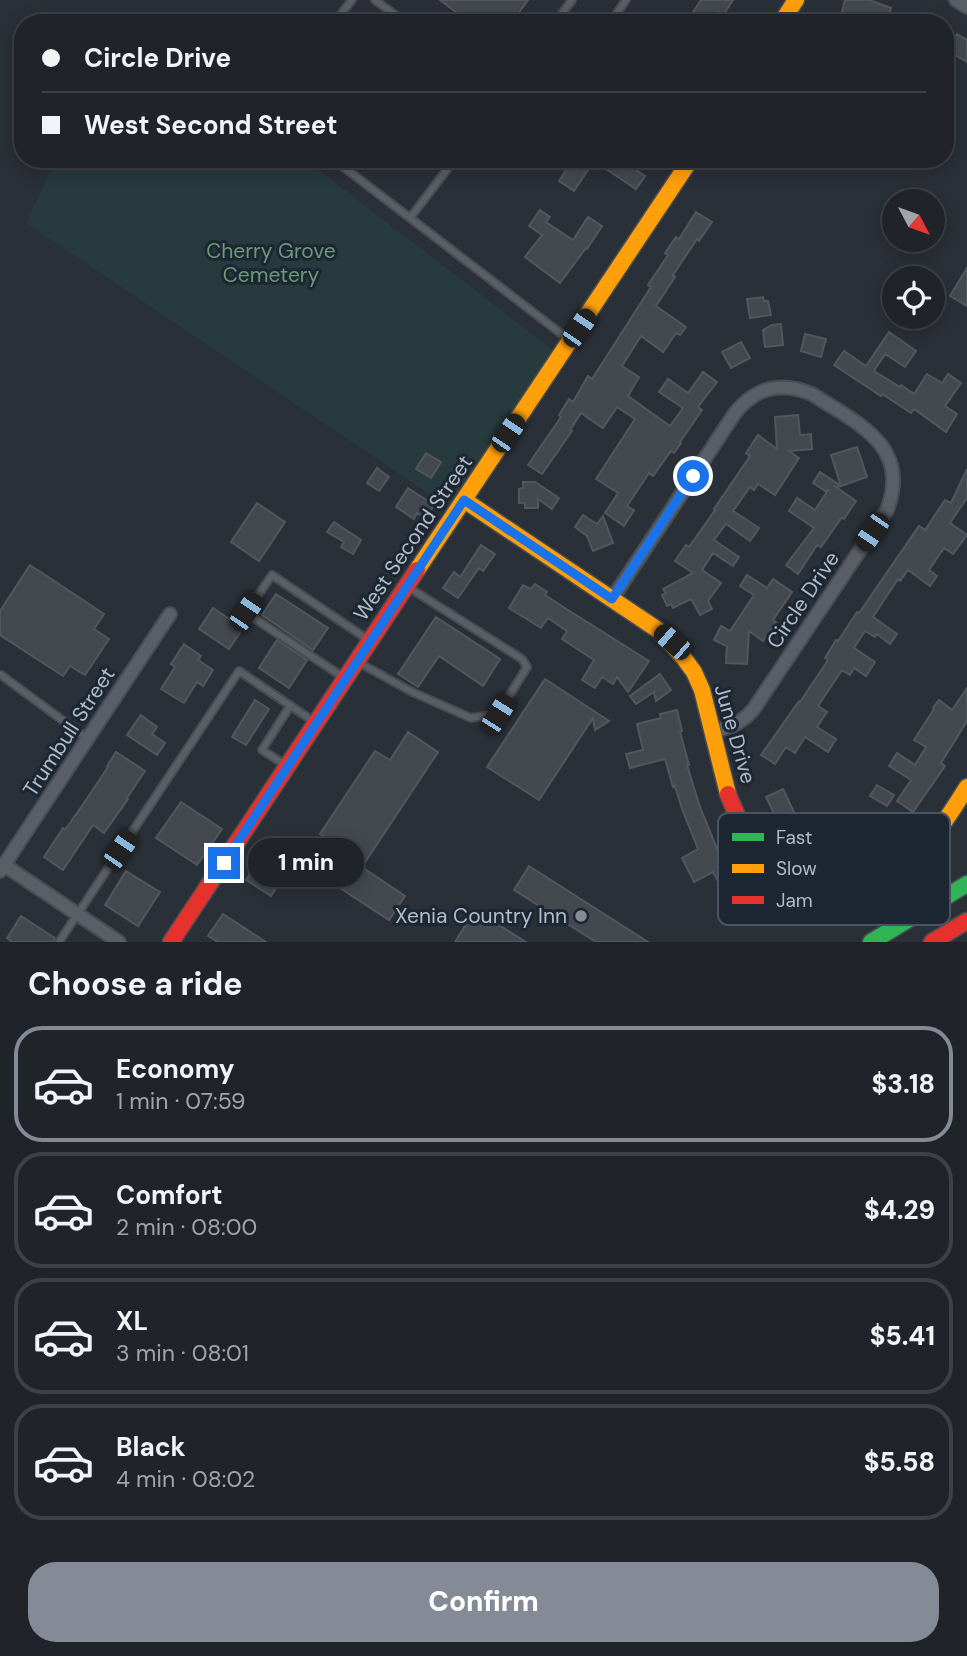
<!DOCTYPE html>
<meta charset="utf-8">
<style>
body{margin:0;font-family:"DM Sans",sans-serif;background:#282c32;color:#f1f3f6;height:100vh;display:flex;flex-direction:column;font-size:26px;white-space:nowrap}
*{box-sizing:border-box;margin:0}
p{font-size:23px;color:#a2a4a8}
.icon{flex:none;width:38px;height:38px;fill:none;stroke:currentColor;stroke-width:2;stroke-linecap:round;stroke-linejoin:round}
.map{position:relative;height:942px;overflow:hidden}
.panel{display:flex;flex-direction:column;background:#20242a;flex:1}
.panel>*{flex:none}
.guide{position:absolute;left:14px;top:14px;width:940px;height:154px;border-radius:28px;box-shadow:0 4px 18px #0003,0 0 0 2px #3d4147;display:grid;align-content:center;height:154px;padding:0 28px;background:#20242a}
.needle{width:46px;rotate:131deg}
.buttons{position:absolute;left:882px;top:189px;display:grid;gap:14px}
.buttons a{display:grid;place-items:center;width:63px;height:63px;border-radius:50%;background:#20242a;box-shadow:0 4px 18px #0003,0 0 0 2px #3d4147;font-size:35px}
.end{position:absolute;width:32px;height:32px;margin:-16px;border:9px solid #1a73e8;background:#fff;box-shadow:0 0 0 4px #fff}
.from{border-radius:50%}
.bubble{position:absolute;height:49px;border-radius:24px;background:#20242a;box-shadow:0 4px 18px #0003,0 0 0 2px #3d4147;font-size:23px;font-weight:800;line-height:49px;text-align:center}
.car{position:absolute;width:21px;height:42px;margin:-21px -10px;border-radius:9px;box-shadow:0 0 5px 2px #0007;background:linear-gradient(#222 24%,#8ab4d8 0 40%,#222 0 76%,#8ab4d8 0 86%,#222 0)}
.guide b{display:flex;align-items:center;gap:24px;height:66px;font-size:26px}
.guide b+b{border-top:2px solid #3d4147}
.guide i{width:18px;height:18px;background:#f1f3f6}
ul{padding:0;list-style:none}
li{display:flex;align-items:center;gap:21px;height:116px;margin:0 14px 10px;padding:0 14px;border:4px solid #3d4147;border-radius:28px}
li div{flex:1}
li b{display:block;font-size:26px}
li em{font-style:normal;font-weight:800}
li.on{border-color:#848b96}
li>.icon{width:63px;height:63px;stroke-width:1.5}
h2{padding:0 28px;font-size:32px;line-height:84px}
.primary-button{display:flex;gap:14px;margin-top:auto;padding:14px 28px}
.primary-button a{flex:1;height:80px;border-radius:28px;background:#848b96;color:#fff;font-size:28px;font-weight:800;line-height:80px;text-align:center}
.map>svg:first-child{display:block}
.green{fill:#273a3e}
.building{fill:#444950;stroke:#52575f;stroke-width:2}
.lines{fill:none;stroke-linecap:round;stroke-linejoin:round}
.lane-casing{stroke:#484c53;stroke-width:10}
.street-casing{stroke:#484c53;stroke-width:16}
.fast-casing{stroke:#484c53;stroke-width:19}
.slow-casing{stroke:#484c53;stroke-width:19}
.jam-casing{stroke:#484c53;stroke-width:19}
.lane{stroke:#5a5e66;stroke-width:6}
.street{stroke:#5a5e66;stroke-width:12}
.fast{stroke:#30b455;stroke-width:16}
.slow{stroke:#ff9f0a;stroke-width:16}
.jam{stroke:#e5322d;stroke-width:16}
.route{stroke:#1a73e8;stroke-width:9}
.poi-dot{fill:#848b96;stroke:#1d2633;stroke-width:2.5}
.labels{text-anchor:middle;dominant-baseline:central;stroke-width:6;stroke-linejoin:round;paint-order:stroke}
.park-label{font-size:21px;fill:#6b9a76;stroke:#1d2633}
.street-label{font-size:21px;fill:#b4bcc9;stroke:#1d2633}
.poi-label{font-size:21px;fill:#b4bcc9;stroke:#1d2633;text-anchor:end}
.key{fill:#1d2633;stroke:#4a5360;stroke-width:2}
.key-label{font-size:19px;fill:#b4bcc9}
</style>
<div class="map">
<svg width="967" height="942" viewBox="0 0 967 942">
<rect width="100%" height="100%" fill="#2a3038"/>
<path class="green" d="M56,159H304L560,355L456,512L26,223Z"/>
<path class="building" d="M440,0H528L511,23H470Z
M701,0H733L723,15L719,12L712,23H686Z
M845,0H869L891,8L887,23H839Z
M957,34L967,40V62L947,50Z
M573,159H620L645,176L636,189L594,161L574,191L559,181Z
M540,210L550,217L546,222L573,240L588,217L602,226L587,249L586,248L560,283L525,257L542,235L529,226Z
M696,212L712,222L699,241L697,239L673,275L675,277L656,306L686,327L680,335L676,333L663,352L641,336L622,366L639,377L628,396L670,426L683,408L659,392L668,379L688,393L703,372L717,382L698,407L702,410L680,442L681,443L674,453L671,451L653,476L649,473L627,506L634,510L624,526L605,513L618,493L596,479L635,419L617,407L603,428L581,413L570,430L572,431L542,474L528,465L561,417L559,415L569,399L573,402L588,376L592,379L651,287L648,285L668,255L665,253L676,237L679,239Z
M967,268V306L950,296Z
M763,297L764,301H768L771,315L750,318L747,299Z
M781,324L783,345L765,347L763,330L772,325Z
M889,332L916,351L905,367L885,354L874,371L900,387L901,385L914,394L927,374L942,383L948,374L961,383L945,406L957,414L946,432L914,409L911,413L882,394L881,396L834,365L844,351L866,366Z
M805,334L826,339L821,357L801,351Z
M741,342L750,358L731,368L722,352Z
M798,415L800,435L811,434L812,449L789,451L799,458L775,495L758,484L754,490L750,487L733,511L759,528L750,541L726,524L714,540L739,557L733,566L713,553L702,570L721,583L708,601L712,609L700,615L691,599L673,608L671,604L667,606L662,595L666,593L663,589L693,573L675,561L686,545L689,547L715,510L714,509L750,456L746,453L758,435L777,449L775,417Z
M857,447L867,477L841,486L831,455Z
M426,453L441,462L431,478L416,469Z
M377,468L389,477L379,491L367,483Z
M967,469V498L950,523L967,535L953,554L944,548L929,570L937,576L930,586L908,570L900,581L898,579L873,617L897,634L890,644L877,634L875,637L865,631L854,648L875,662L866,676L854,668L850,675L842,670L818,706L827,712L817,727L836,739L828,752L805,737L795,753L786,747L775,764L761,755L799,701L800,702L828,660L825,658L836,640L838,641L857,612L859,613L919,526L925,530L945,500L951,503Z
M820,472L841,486L836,487L856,501L844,519L842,517L821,547L817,545L798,574L786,565L814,528L789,511L797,498L815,510L828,490L825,491L813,483Z
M523,482H535L559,498L552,509L538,499V508H525V503H519V489L523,488Z
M408,488L434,505L425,518L417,513L414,519L396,507Z
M257,503L285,522L259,561L231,542Z
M583,515L597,524L603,516L613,543L593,551L587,536L575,527Z
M334,522L361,540L353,554L341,547L344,542L327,532Z
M481,545L495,554L483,571L479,568L458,598L443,588L454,572L460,577Z
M30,565L104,614L94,629L109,639L85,675L70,666L63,676L0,635V611Z
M747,575L767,588L773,579L792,592L773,620L776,622L763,641L749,631L747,664L726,663L727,646L714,640L721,626L730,631L754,595L740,586Z
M535,584L547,592L545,595L568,610L649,661L628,692L617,677L613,684L602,677L595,688L582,680L594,660L562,639L567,631L548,618L541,628L509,608L523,585L531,589Z
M276,594L328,628L313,650L262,615Z
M213,608L243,628L229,649L199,629Z
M436,617L500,659L483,686L439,656L418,687L398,674Z
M277,640L307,660L289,688L259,668Z
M184,644L201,656L198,660L213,670L203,686L197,682L184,703L161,689L175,667L171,664Z
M660,674L671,690L656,701L654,692L636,704L630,696Z
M545,679L609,721L595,730L593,718L539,800L487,767Z
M967,688V721L941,763L945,766L913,812L897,801L911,780L889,766L897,753L915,765L926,747L914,740L934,709L933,708L939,700L952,710Z
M255,700L269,709L246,745L232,737Z
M677,710L682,731L680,732L689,765H687L700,807L717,849L720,847L731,867L724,871L743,894L747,890L761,907L747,919L743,913L738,917L726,902L730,898L722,889L713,872L694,882L682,858L698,849L682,809L675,786L673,787L665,759L630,768L626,754L643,750L637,724L661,718L660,714Z
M141,715L157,727L152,734L165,743L157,755L127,735Z
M408,732L438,752L362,867L405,896L389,920L314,871L333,842L320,834L375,751L390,760Z
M116,752L145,771L127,798L128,799L104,833L93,825L63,870L44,857L63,828L65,830L86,800L108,767L107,766Z
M877,785L894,795L887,806L870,796Z
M783,789L800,825L809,819L819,832L810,839L817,849L802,860L781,831L782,830L766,797Z
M181,802L222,829L197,865L156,838Z
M258,861L283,877L271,896L246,880Z
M529,866L648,942H596L514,890Z
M126,871L160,892L138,926L105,905Z
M475,910L526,942H455Z
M223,914L266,942H218L208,936Z
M21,916L55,938L53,942H12L7,938Z"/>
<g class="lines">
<g class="lane-casing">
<path id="lane" d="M375,0L406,23
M334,23L352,0
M555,23L572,0
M610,23L626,0
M333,159L568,339
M410,218L455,159
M358,662L412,692L471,718L498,714L527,667L522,659L408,587
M1,675L88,739
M343,677L246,613L272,575L370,641
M287,766L262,750L290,706
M59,942L239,671L313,721"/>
</g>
<g class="street-casing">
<path id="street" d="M956,0L967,7
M612,599L735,413C756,387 781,381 812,394C856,423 912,445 887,510L753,710C741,723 729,729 712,731
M4,865L119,942
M0,871L170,614"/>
</g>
<g class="fast-casing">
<path id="fast" d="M871,942L967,884"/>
</g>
<g class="slow-casing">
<path id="slow" d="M781,23L796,0
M464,500L658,630L683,657L694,672L702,690L728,794
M417,570L691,159
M895,870C929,848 946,821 967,787"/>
</g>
<g class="jam-casing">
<path id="jam" d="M728,794C740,826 782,909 822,907C842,905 877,882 895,870
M171,942L417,570
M932,942L967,921"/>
</g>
<use href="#lane" class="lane"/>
<use href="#street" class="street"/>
<use href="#fast" class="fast"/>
<use href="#slow" class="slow"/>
<use href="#jam" class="jam"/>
</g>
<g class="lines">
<path class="route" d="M224,863L464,500L612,599L693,476"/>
</g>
<circle class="poi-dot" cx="581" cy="916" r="7"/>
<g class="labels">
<g class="park-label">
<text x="271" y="251">Cherry Grove<tspan x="271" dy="24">Cemetery</tspan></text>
</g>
<g class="street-label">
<text transform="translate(413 538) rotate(-56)">West Second Street</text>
<text transform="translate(803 600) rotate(-56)">Circle Drive</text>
<text transform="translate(69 732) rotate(-57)">Trumbull Street</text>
<text transform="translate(735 734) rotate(74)">June Drive</text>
</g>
<g class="poi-label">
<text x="567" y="916">Xenia Country Inn</text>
</g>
</g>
<rect x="718" y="813" width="232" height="112" rx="10" class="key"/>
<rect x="732" y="833" width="32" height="8" fill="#30b455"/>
<rect x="732" y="864" width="32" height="9" fill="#ff9f0a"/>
<rect x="732" y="896" width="32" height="8" fill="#e5322d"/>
<g class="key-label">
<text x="776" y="844">Fast</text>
<text x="776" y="875">Slow</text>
<text x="776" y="907">Jam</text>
</g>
</svg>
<div class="buttons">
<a><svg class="needle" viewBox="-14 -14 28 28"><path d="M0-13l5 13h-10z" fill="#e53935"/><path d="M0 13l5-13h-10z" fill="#a2a4a8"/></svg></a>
<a><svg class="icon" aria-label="locate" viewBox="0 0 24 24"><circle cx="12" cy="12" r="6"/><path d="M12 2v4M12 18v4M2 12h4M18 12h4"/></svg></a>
</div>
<i class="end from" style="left:693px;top:476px"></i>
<i class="end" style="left:224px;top:863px"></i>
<div class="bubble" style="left:248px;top:838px;width:116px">1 min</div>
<i class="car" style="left:579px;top:328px;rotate:34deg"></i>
<i class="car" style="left:508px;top:433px;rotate:34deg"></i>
<i class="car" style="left:872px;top:532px;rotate:214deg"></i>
<i class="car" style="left:246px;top:612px;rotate:34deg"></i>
<i class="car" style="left:672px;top:642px;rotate:311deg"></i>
<i class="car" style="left:498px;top:714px;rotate:32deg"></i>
<i class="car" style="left:120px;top:850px;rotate:34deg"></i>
<div class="guide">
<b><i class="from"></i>Circle Drive</b>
<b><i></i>West Second Street</b>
</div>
</div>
<section class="panel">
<h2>Choose a ride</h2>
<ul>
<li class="on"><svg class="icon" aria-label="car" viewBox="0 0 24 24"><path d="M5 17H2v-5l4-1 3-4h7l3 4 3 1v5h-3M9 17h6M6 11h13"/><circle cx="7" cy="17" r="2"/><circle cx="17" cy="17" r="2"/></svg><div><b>Economy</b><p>1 min · 07:59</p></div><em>$3.18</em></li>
<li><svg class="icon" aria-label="car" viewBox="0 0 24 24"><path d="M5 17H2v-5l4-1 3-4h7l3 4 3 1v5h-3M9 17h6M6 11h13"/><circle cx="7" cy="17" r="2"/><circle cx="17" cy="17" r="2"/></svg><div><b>Comfort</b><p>2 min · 08:00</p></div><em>$4.29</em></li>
<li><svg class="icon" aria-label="car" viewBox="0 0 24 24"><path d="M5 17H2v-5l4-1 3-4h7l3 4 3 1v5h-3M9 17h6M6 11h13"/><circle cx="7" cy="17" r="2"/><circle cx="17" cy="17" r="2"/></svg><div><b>XL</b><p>3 min · 08:01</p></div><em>$5.41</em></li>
<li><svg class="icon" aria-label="car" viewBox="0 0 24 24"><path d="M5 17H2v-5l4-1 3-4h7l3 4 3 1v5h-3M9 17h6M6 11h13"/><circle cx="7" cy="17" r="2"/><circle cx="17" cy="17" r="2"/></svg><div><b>Black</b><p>4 min · 08:02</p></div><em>$5.58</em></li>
</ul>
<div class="primary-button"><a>Confirm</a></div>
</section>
